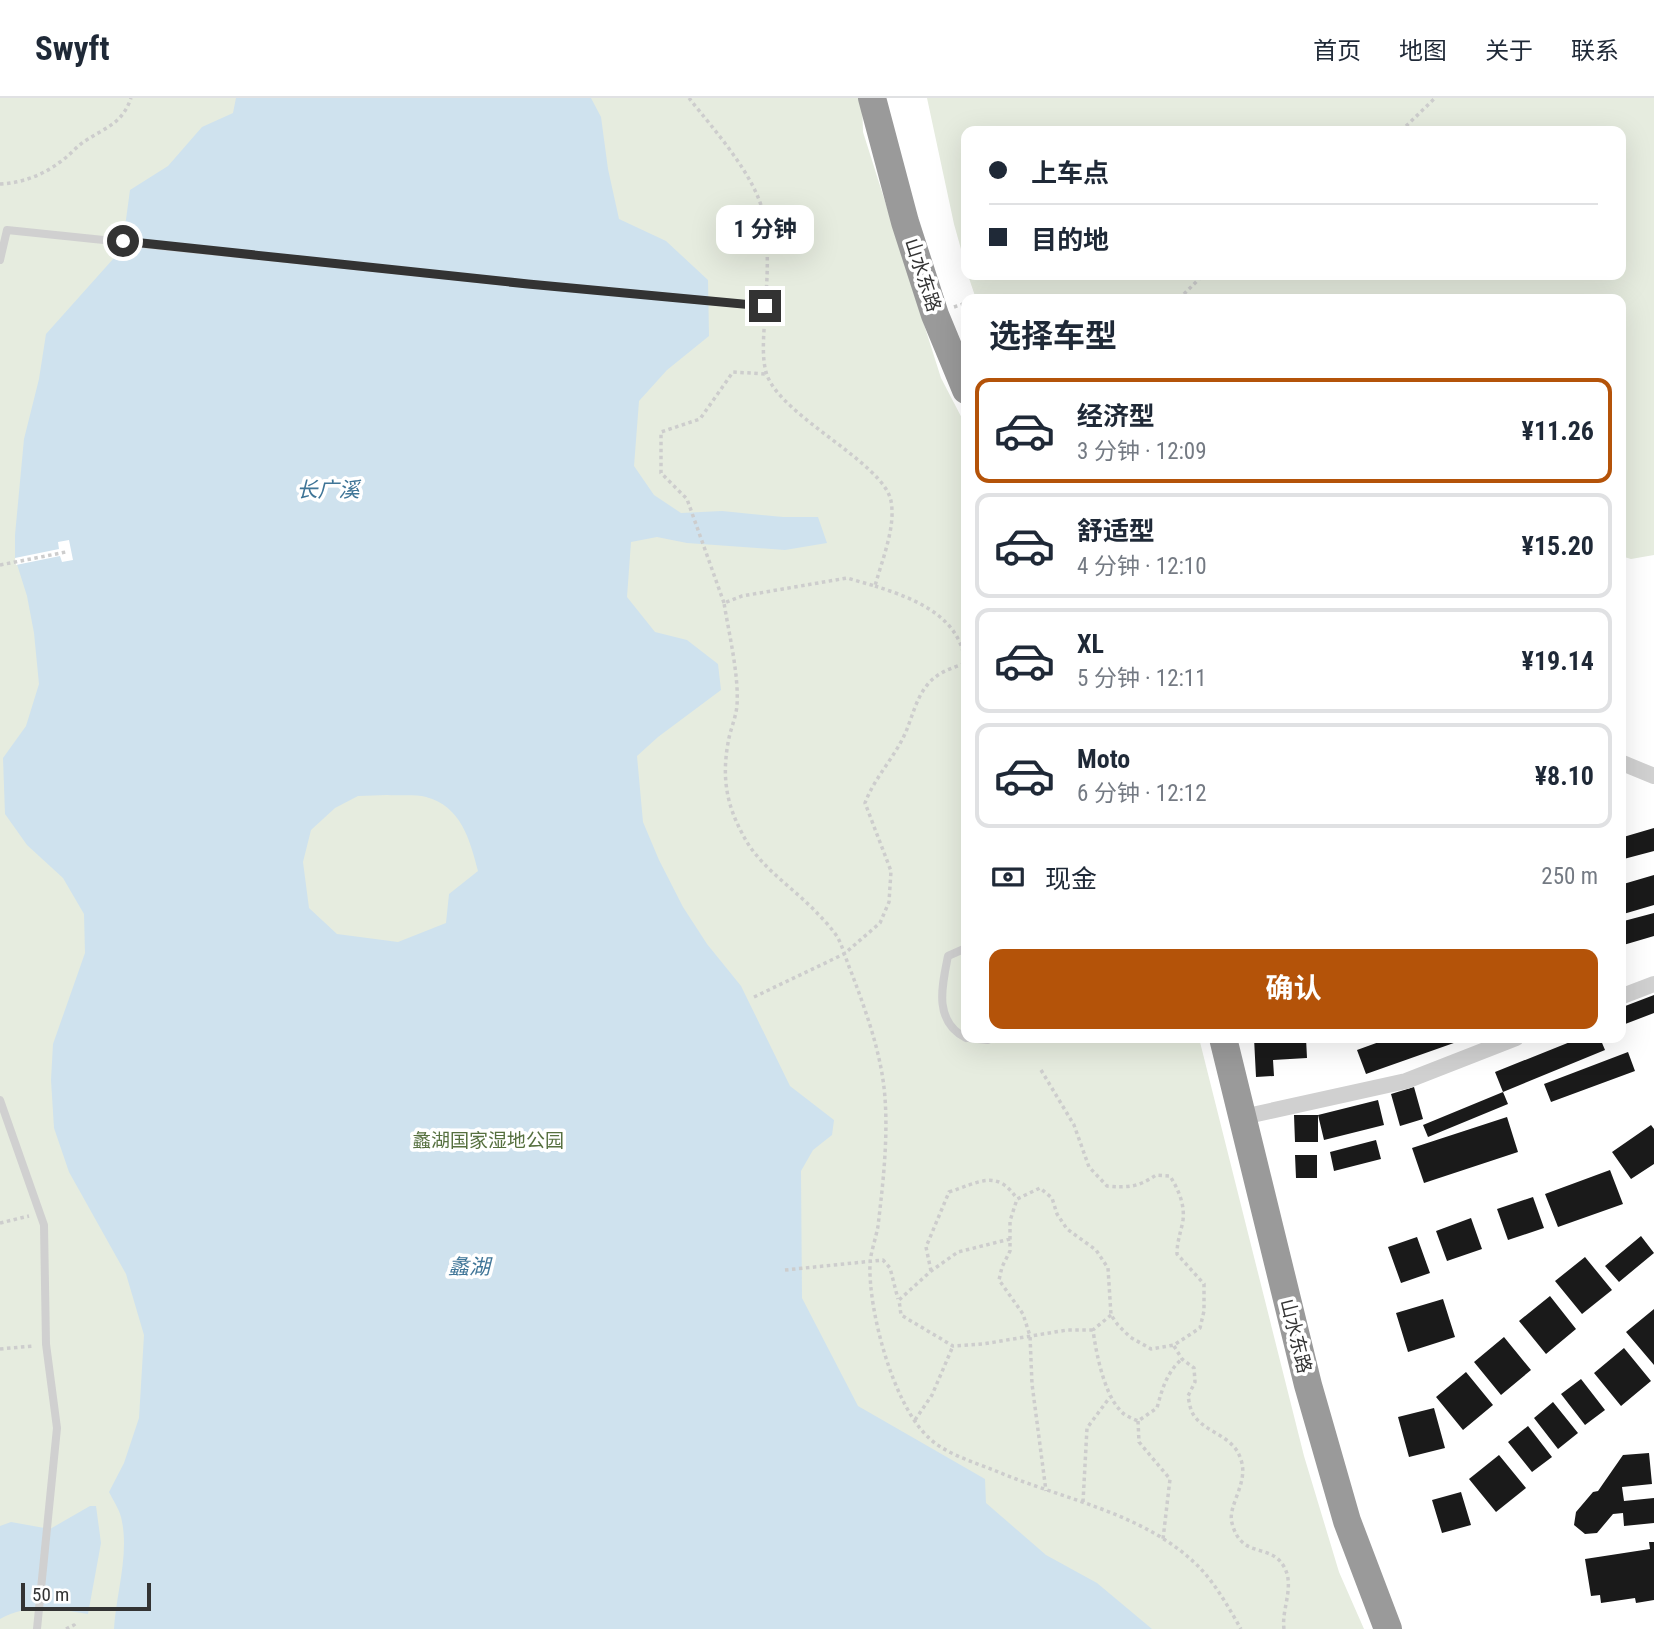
<!DOCTYPE html>
<html lang="zh">
<meta charset="utf-8">
<style>
body{margin:0;font-family:"Roboto Condensed","Noto Sans SC",sans-serif;background:#f2f2f3;color:#1f2937;height:100vh;display:flex;flex-direction:column;font-size:26px;white-space:nowrap}
*{box-sizing:border-box;margin:0}
p{font-size:23px;color:#747a83}
.icon{flex:none;width:38px;height:38px;fill:none;stroke:currentColor;stroke-width:2;stroke-linecap:round;stroke-linejoin:round}
.map{position:relative;flex:1;overflow:hidden}
.sheet{position:absolute;left:961px;top:196px;width:665px;height:749px;display:flex;flex-direction:column;background:#fff;border-radius:14px;box-shadow:0 7px 28px #0002}
.sheet>*{flex:none}
.guide{position:absolute;left:961px;top:28px;width:665px;height:154px;border-radius:14px;box-shadow:0 7px 28px #0002;display:grid;align-content:center;height:154px;padding:0 28px;background:#fff}
.scale{position:absolute;left:21px;bottom:18px;width:130px;box-sizing:border-box;padding-left:7px;border:4px solid #333;border-top:0;font-size:19px;line-height:24px;white-space:nowrap;color:#333;-webkit-text-stroke:5px #fff;paint-order:stroke}
.end{position:absolute;width:32px;height:32px;margin:-16px;border:9px solid #333;background:#fff;box-shadow:0 0 0 4px #fff}
.from{border-radius:50%}
.bubble{position:absolute;height:49px;border-radius:14px;background:#fff;box-shadow:0 7px 28px #0002;font-size:23px;font-weight:700;line-height:49px;text-align:center}
.guide b{display:flex;align-items:center;gap:24px;height:66px;font-size:26px}
.guide b+b{border-top:2px solid #e0e1e3}
.guide i{width:18px;height:18px;background:#1f2937}
ul{padding:0;list-style:none}
li{display:flex;align-items:center;gap:21px;height:105px;margin:0 14px 10px;padding:0 14px;border:4px solid #e0e1e3;border-radius:14px}
li div{flex:1}
li b{display:block;font-size:26px}
li em{font-style:normal;font-weight:700}
li.on{border-color:#b45309}
li>.icon{width:63px;height:63px;stroke-width:1.5}
h2{padding:0 28px;font-size:32px;line-height:84px}
.pay{display:flex;align-items:center;gap:18px;height:77px;padding:0 28px;font-size:26px}
.pay p{margin-inline-start:auto}
.cta{display:flex;gap:14px;margin-top:auto;padding:14px 28px}
.cta a{flex:1;height:80px;border-radius:14px;background:#b45309;color:#fff;font-size:28px;font-weight:700;line-height:80px;text-align:center}
header{display:flex;align-items:center;gap:42px;box-sizing:border-box;height:98px;padding:0 35px;background:#fff;border-bottom:2px solid #e0e1e3}
header strong{font-size:33px}
nav{display:flex;gap:38px;margin-inline-start:auto;font-size:24px}
.map>svg:first-child{display:block}
.green{fill:#e6ecdf}
.water{fill:#cfe2ee;fill-rule:evenodd}
.pier{fill:#fff}
.building{fill:#1a1a1a}
.lines{fill:none;stroke-linecap:round;stroke-linejoin:round}
.path{stroke:#cdcdcd;stroke-width:3.5;stroke-dasharray:3.5 3.5;stroke-linecap:butt}
.lane{stroke:#d0d0d0;stroke-width:8}
.street{stroke:#d0d0d0;stroke-width:16}
.highway{stroke:#9a9a9a;stroke-width:28}
.route{stroke:#333;stroke-width:9}
.labels{text-anchor:middle;dominant-baseline:central;stroke-width:7;stroke-linejoin:round;paint-order:stroke}
.street-label{font-size:19px;fill:#333;stroke:#fff}
.park-label{font-size:19px;fill:#56703f;stroke:#fff}
.water-label{font-size:21px;font-style:italic;fill:#3f7597;stroke:#fff}
</style>
<header>
<strong>Swyft</strong>
<nav><a>首页</a><a>地图</a><a>关于</a><a>联系</a></nav>
</header>
<div class="map">
<svg width="1654" height="1531" viewBox="0 0 1654 1531">
<rect width="100%" height="100%" fill="#fff"/>
<path class="green" d="M0,0H862L863,34L941,280L966,328V940H1199L1304,1358L1339,1474L1364,1531H0Z
M927,0H1654V457L1631,461L1621,458L1620,201H976L968,177H1620V33H966V169L954,126Z"/>
<path class="water" d="M236,0H591L601,19L608,71L619,121L666,143L708,182L709,238L667,272L639,303L634,368L654,397L681,415L722,413L783,419H818L827,445L785,452L687,445L657,439L631,444L627,499L655,534L687,542L718,566L721,592L658,639L637,658L643,724L659,762L683,809L707,846L741,888L790,988L834,1022L832,1037L813,1052L801,1073L802,1200L858,1308L985,1381L986,1405L1046,1457L1097,1485L1152,1531H114C116,1495 130,1455 121,1419C119,1411 113,1402 109,1394L124,1365L139,1320L144,1237L126,1176L69,1074L54,1030L51,982L53,946L85,855L84,816L63,780L27,747L5,716L3,660L26,628L39,586L34,535L27,498L15,460V437L24,341L39,281L46,236L122,151L130,92L168,68L202,29L233,15ZM387,697C399,698 415,696 426,699C461,708 470,742 478,773L449,796L446,825L398,844L337,836L309,810L303,764L311,732L335,710L358,698Z
M90,1408H96L101,1445L88,1516C56,1511 29,1505 0,1521V1428L11,1424L50,1431Z"/>
<path class="pier" d="M69,442L73,462L62,464L60,458L16,467L15,460L59,451L58,444Z"/>
<path class="building" d="M1654,730V753L1620,762V740Z
M1654,777V807L1620,817V787Z
M1654,815V838L1620,848V824Z
M1654,897V915L1620,928V910Z
M1254,940H1306L1307,960L1273,962L1274,978L1256,979Z
M1390,940H1468L1366,976L1357,952Z
M1580,940H1600L1605,952L1503,994L1495,974Z
M1628,954L1635,973L1551,1004L1544,986Z
M1414,989L1423,1021L1400,1028L1391,996Z
M1503,994L1508,1006L1428,1039L1423,1027Z
M1378,1002L1384,1027L1324,1042L1318,1017Z
M1294,1017H1318V1044H1295Z
M1507,1019L1518,1054L1424,1085L1412,1050Z
M1651,1027L1654,1031V1066L1631,1081L1612,1054Z
M1376,1042L1381,1061L1334,1073L1330,1054Z
M1295,1057H1317V1080H1296Z
M1610,1072L1623,1106L1558,1129L1545,1096Z
M1533,1099L1544,1130L1508,1142L1497,1111Z
M1471,1120L1482,1151L1447,1163L1436,1133Z
M1641,1138L1654,1155L1619,1184L1605,1168Z
M1417,1139L1430,1175L1401,1185L1388,1149Z
M1585,1159L1612,1192L1582,1216L1555,1183Z
M1550,1198L1576,1231L1546,1256L1519,1223Z
M1443,1201L1455,1239L1408,1254L1396,1215Z
M1654,1211V1267L1626,1234Z
M1504,1239L1531,1272L1501,1297L1474,1264Z
M1624,1250L1651,1283L1621,1308L1594,1275Z
M1466,1274L1493,1307L1463,1332L1436,1299Z
M1581,1281L1605,1312L1585,1327L1561,1296Z
M1553,1304L1578,1335L1558,1351L1534,1320Z
M1434,1310L1445,1350L1409,1359L1398,1319Z
M1528,1328L1552,1359L1532,1374L1508,1344Z
M1649,1355L1652,1386L1622,1389L1624,1403L1654,1400V1425L1624,1428L1623,1415L1613,1416L1597,1435L1585,1436L1574,1427L1576,1414L1593,1394L1598,1393L1623,1357Z
M1499,1357L1526,1390L1496,1414L1469,1381Z
M1461,1394L1471,1427L1442,1435L1432,1402Z
M1649,1444H1654V1502L1636,1505L1635,1500L1601,1505L1600,1497L1591,1498L1585,1461L1650,1451Z"/>
<g class="lines">
<path class="path" d="M689,0C714,32 757,79 764,119C768,144 768,171 766,196
M1401,33L1435,0
M0,86C22,85 43,77 60,64C69,58 76,49 85,43C106,29 122,26 131,0
M1179,201L1203,177
M954,209L963,206L966,211
M765,217C764,235 761,260 767,277C782,319 884,365 891,403C896,429 882,462 875,488L847,480L742,498L724,505C729,536 739,577 737,607C736,620 730,632 728,645C722,679 726,706 743,737C759,769 794,790 818,816C825,823 833,832 838,840C844,852 847,865 852,876C867,916 882,958 885,1000C888,1042 883,1086 878,1128C876,1140 871,1153 870,1165C868,1212 893,1306 928,1339C945,1356 974,1364 996,1373C1064,1402 1143,1414 1198,1468C1215,1485 1229,1510 1241,1531
M0,467L66,454
M875,488C906,498 946,512 960,545C963,551 964,559 966,566
M724,505L687,401L661,375V334L700,321L733,274L766,276
M754,899L844,856L880,825L889,804L891,773L865,705C874,681 892,662 903,640C912,622 915,601 928,586C938,574 952,570 966,565
M1041,972L1074,1027L1089,1069L1107,1088C1127,1090 1139,1089 1156,1077L1170,1078C1178,1091 1185,1106 1183,1122C1181,1134 1177,1143 1177,1156L1204,1186V1213L1200,1230L1174,1247L1151,1251L1130,1239L1118,1227L1111,1217L1108,1170L1096,1152L1067,1131L1057,1116L1052,1100L1040,1090L1017,1101L1010,1123V1153L1002,1169L999,1182L1023,1216L1030,1238L1032,1286L1046,1393
M0,1125L29,1118
M1010,1141L958,1154L931,1173L899,1202L901,1217L953,1248L983,1246L1067,1232H1093
M785,1172L883,1162L890,1170L898,1201
M931,1173L926,1149L949,1094C978,1085 997,1070 1017,1101
M1111,1217L1093,1232C1096,1255 1104,1294 1119,1311C1123,1317 1131,1320 1138,1323L1157,1310C1162,1291 1167,1274 1182,1261
M1174,1248L1182,1261L1194,1270L1195,1284L1188,1298C1189,1303 1190,1310 1192,1314C1202,1335 1234,1336 1241,1362C1249,1385 1227,1408 1232,1425C1241,1461 1269,1445 1283,1467C1296,1487 1281,1511 1284,1531
M0,1251L33,1248
M915,1322L932,1297L953,1248
M1138,1323L1139,1344L1170,1381L1163,1441
M1083,1404L1087,1330L1110,1299
M66,1531L74,1527L77,1531"/>
<path class="lane" d="M0,162L7,132L528,186L765,208
M966,850L948,858C942,888 933,923 966,940
M968,940L988,942L992,940
M0,1002L44,1127L46,1246L57,1330L37,1531"/>
<path class="street" d="M1620,664L1654,678
M1620,899L1654,886
M1243,1019L1406,983L1516,940"/>
<path class="highway" d="M872,0L905,124L935,217L966,292
M1223,940L1308,1287L1347,1423L1388,1531"/>
</g>
<g class="lines">
<path class="route" d="M123,143L528,186L765,208"/>
</g>
<g class="labels">
<g class="street-label">
<text transform="translate(923 177) rotate(72)">山水东路</text>
<text transform="translate(1296 1238) rotate(76)">山水东路</text>
</g>
<g class="park-label">
<text x="488" y="1042">蠡湖国家湿地公园</text>
</g>
<g class="water-label">
<text x="328" y="392">长广溪</text>
<text x="469" y="1169">蠡湖</text>
</g>
</g>
</svg>
<div class="scale">50 m</div>
<i class="end from" style="left:123px;top:143px"></i>
<i class="end" style="left:765px;top:208px"></i>
<div class="bubble" style="left:716px;top:107px;width:98px">1 分钟</div>
<div class="guide">
<b><i class="from"></i>上车点</b>
<b><i></i>目的地</b>
</div>
<section class="sheet">
<h2>选择车型</h2>
<ul>
<li class="on"><svg class="icon" aria-label="car" viewBox="0 0 24 24"><path d="M5 17H2v-5l4-1 3-4h7l3 4 3 1v5h-3M9 17h6M6 11h13"/><circle cx="7" cy="17" r="2"/><circle cx="17" cy="17" r="2"/></svg><div><b>经济型</b><p>3 分钟 · 12:09</p></div><em>¥11.26</em></li>
<li><svg class="icon" aria-label="car" viewBox="0 0 24 24"><path d="M5 17H2v-5l4-1 3-4h7l3 4 3 1v5h-3M9 17h6M6 11h13"/><circle cx="7" cy="17" r="2"/><circle cx="17" cy="17" r="2"/></svg><div><b>舒适型</b><p>4 分钟 · 12:10</p></div><em>¥15.20</em></li>
<li><svg class="icon" aria-label="car" viewBox="0 0 24 24"><path d="M5 17H2v-5l4-1 3-4h7l3 4 3 1v5h-3M9 17h6M6 11h13"/><circle cx="7" cy="17" r="2"/><circle cx="17" cy="17" r="2"/></svg><div><b>XL</b><p>5 分钟 · 12:11</p></div><em>¥19.14</em></li>
<li><svg class="icon" aria-label="car" viewBox="0 0 24 24"><path d="M5 17H2v-5l4-1 3-4h7l3 4 3 1v5h-3M9 17h6M6 11h13"/><circle cx="7" cy="17" r="2"/><circle cx="17" cy="17" r="2"/></svg><div><b>Moto</b><p>6 分钟 · 12:12</p></div><em>¥8.10</em></li>
</ul>
<div class="pay"><svg class="icon" aria-label="cash" viewBox="0 0 24 24"><path d="M3 7h18v10H3z"/><circle cx="12" cy="12" r="2"/></svg>现金<p>250 m</p></div>
<div class="cta"><a>确认</a></div>
</section>
</div>
